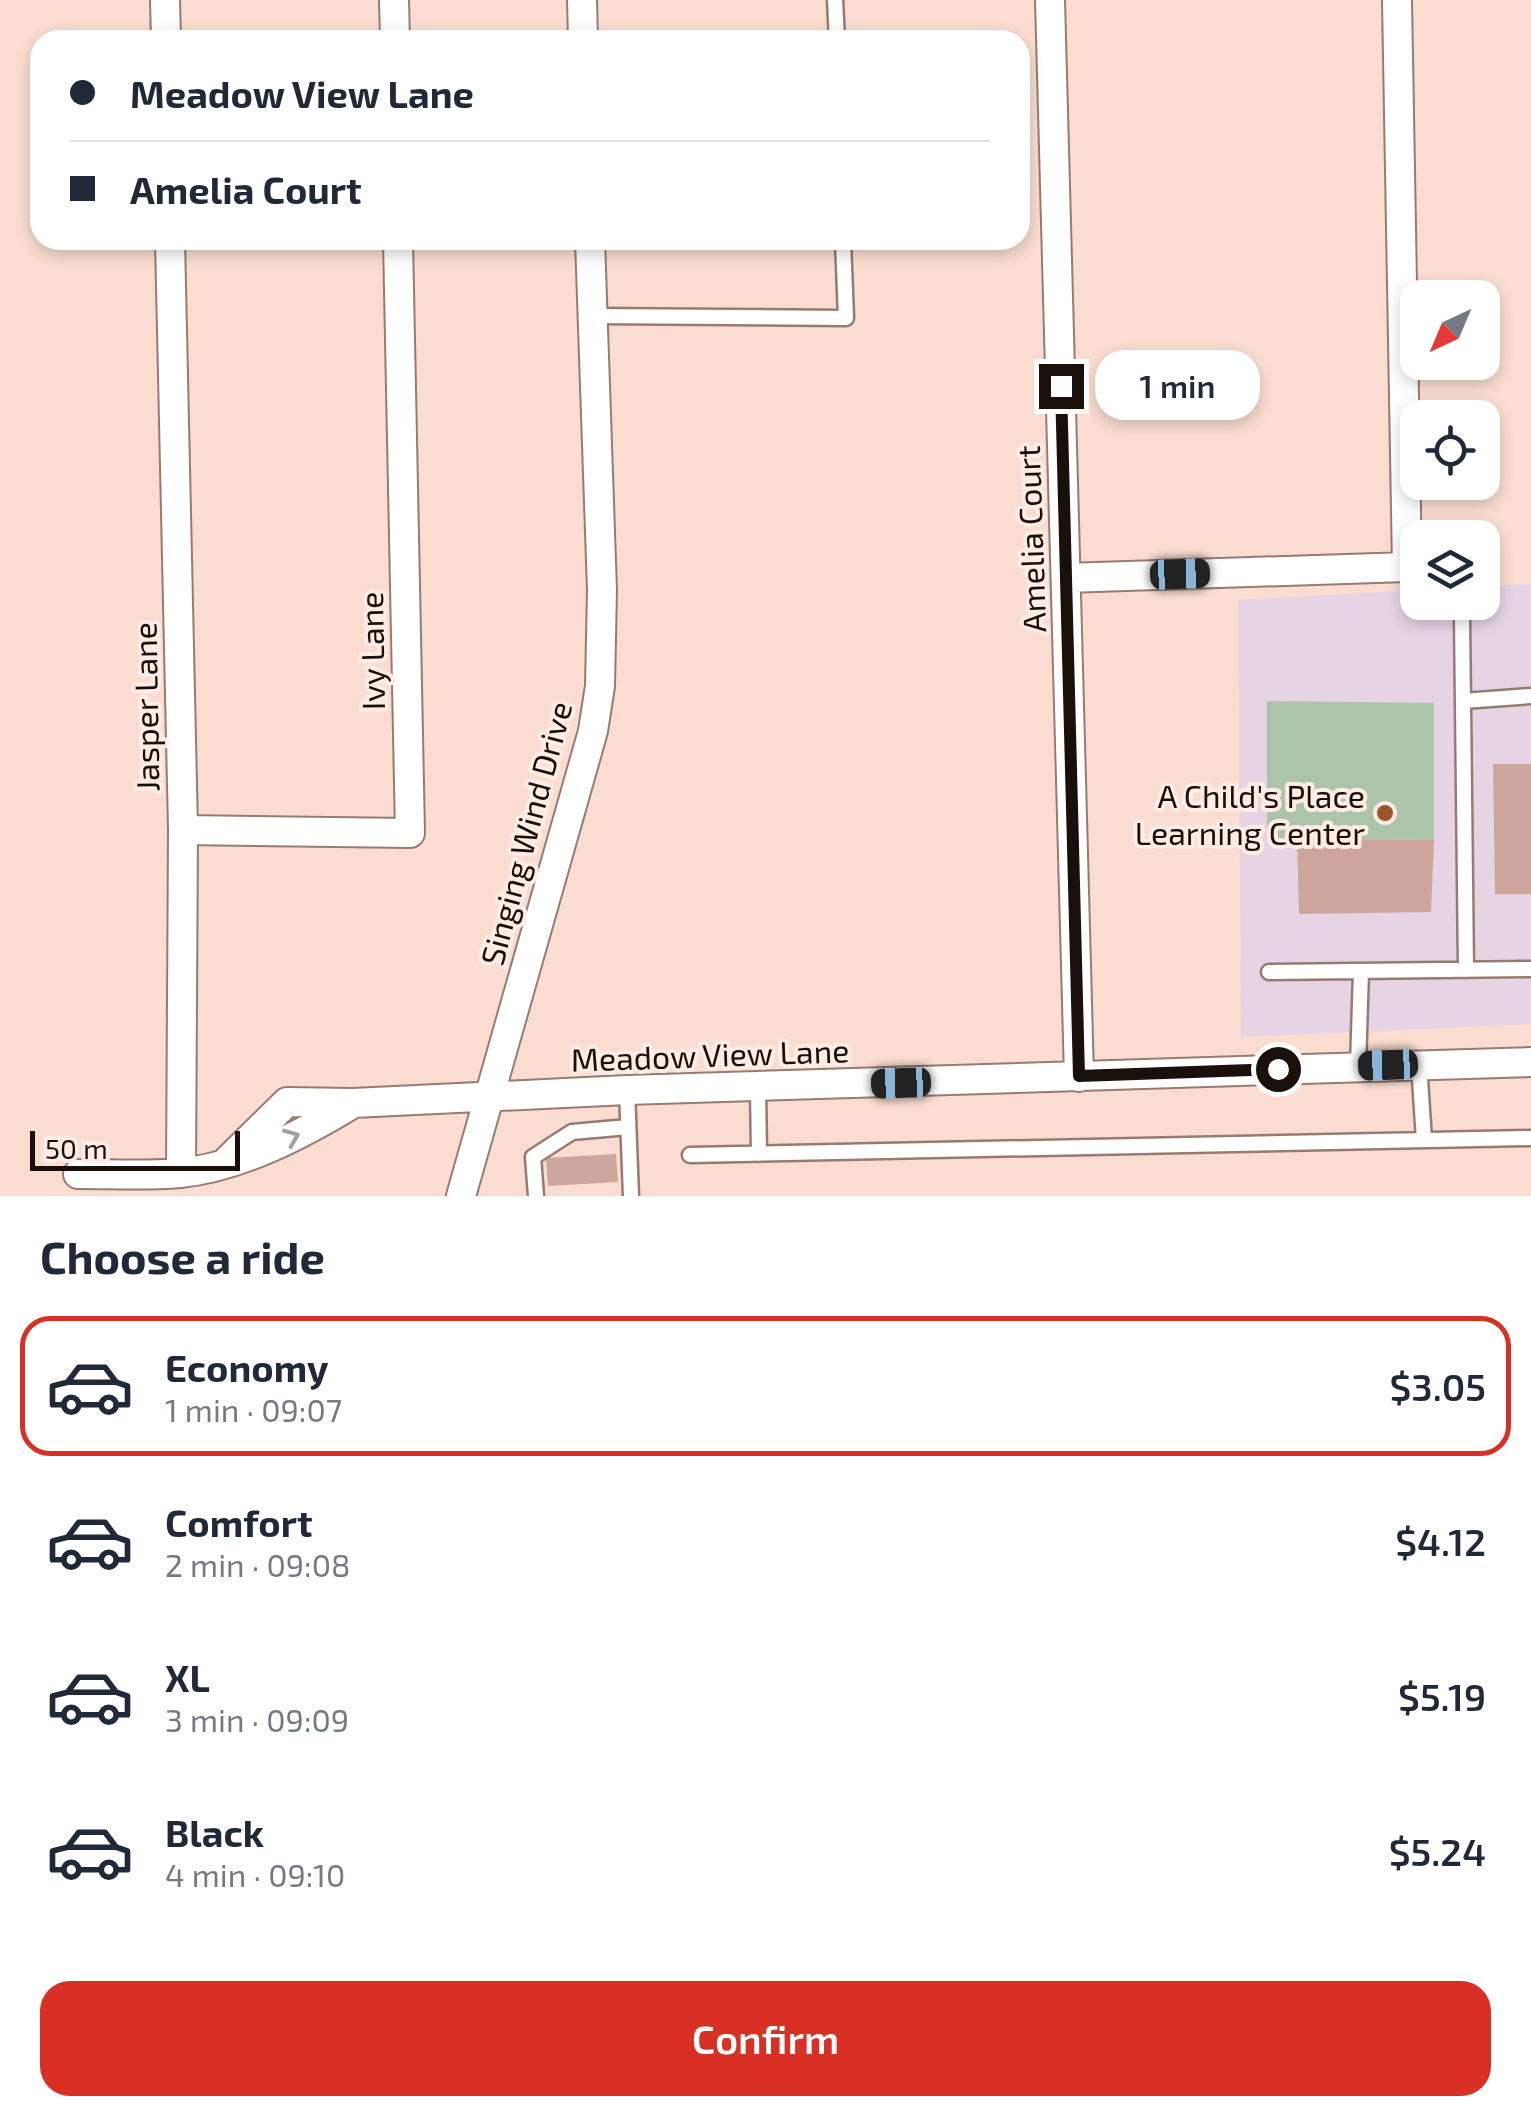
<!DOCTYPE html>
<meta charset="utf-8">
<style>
body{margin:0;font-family:"Exo 2",sans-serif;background:#f6f6f7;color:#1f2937;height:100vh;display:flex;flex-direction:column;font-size:38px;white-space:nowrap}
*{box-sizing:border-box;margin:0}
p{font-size:32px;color:#747a83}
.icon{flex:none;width:55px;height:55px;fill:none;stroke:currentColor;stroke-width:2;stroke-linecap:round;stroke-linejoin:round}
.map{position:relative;height:1196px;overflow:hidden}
.side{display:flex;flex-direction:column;background:#fff;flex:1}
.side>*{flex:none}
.guide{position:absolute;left:30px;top:30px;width:1000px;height:220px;border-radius:30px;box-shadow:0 5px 15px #0003;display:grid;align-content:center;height:220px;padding:0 40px;background:#fff}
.needle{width:65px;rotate:224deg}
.buttons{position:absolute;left:1400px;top:280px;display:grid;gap:20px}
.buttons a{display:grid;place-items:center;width:100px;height:100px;border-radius:20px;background:#fff;box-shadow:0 5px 15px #0003;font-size:50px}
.scale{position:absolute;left:30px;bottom:25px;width:210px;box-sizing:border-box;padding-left:10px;border:5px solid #190f0b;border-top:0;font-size:28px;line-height:35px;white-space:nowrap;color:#190f0b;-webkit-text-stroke:8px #ffede5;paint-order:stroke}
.end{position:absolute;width:45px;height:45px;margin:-22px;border:12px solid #190f0b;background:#fff;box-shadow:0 0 0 5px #fff}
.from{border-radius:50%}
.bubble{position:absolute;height:70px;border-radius:30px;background:#fff;box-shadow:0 5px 15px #0003;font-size:32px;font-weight:600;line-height:70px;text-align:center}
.car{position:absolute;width:30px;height:60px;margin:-30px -15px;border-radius:12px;box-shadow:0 0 8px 2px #0007;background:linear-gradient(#222 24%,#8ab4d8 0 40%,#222 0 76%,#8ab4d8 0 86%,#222 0)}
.guide b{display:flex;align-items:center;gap:35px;height:95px;font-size:38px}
.guide b+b{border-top:2px solid #e0e1e3}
.guide i{width:25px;height:25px;background:#1f2937}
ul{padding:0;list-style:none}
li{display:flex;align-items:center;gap:30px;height:140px;margin:0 20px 15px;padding:0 20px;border:5px solid transparent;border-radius:30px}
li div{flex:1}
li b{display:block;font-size:38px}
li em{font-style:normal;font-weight:600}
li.active{border-color:#d93025}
li>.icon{width:90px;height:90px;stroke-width:1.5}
h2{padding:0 40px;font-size:45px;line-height:120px}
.primary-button{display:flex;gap:20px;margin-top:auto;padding:20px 40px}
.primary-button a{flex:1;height:115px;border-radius:30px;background:#d93025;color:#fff;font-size:40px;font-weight:600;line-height:115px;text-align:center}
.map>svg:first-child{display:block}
.education{fill:#e6d4e5}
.green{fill:#acc4aa}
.building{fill:#cea59c}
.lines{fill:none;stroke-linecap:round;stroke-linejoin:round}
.service-casing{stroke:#967c70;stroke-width:19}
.minor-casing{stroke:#967c70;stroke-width:32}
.service{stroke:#fff;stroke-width:14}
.minor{stroke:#fff;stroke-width:28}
.oneway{stroke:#a39f9d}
.route{stroke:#190f0b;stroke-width:12}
.poi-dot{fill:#9a5529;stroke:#ffede5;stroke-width:4}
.labels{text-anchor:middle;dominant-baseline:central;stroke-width:8;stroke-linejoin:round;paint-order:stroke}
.street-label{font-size:32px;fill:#190f0b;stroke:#ffede5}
.poi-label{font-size:32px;fill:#190f0b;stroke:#ffede5;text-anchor:end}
</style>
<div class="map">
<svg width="1531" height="1196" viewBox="0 0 1531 1196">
<rect width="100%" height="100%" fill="#faddd0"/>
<path class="education" d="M1531,584V1024L1241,1037L1238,600L1417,590L1418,602H1482L1483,586Z"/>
<path class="green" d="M1267,701L1434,703V840L1267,839Z"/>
<path class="building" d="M1493,764H1531V894H1495Z
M1297,839L1434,840L1431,912L1299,914Z
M616,1154L618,1182L548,1186L546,1158Z"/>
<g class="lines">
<g class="service-casing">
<path id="service" d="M835,0L837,40
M593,316L846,318L843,240
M1462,617L1466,970
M1463,701L1531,696
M1269,972L1531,969
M1419,1064L1424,1140
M1358,1066L1361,971
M758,1088L759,1154
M627,1090L631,1196
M690,1155L1531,1138
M536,1196L533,1157L572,1132L628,1127"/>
</g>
<g class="minor-casing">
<path id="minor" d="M165,0L166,40
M394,0L395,40
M582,0L583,40
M1050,0L1079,1077
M170,240L183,830L181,1173
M1066,578L1407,567L1397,0
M183,830L410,833L398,240
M226,1162L287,1102L353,1103L627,1090L1531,1062
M78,1174C112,1174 146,1176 180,1173C240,1167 301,1135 352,1104
M461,1196L593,731L600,686L602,590L590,240"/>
</g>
<use href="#service" class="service"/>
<use href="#minor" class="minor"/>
</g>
<defs><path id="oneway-chevron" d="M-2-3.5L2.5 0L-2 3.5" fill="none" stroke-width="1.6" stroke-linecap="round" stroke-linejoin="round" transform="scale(2.5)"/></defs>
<use class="oneway" href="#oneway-chevron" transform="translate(292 1137) rotate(-22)"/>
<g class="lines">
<path class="route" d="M1061,386L1079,1076L1278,1069"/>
</g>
<circle class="poi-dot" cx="1385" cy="813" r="10"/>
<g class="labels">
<g class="street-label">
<text transform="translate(1030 539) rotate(-92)">Amelia Court</text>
<text transform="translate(371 651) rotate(-91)">Ivy Lane</text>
<text transform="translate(145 707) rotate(-91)">Jasper Lane</text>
<text transform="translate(525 833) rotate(-75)">Singing Wind Drive</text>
<text transform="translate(710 1054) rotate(-2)">Meadow View Lane</text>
</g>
<g class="poi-label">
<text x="1365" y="795">A Child's Place<tspan x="1365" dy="37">Learning Center</tspan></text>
</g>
</g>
</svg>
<div class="buttons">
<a><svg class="needle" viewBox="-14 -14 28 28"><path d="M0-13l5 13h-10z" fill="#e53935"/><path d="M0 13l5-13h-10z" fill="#747a83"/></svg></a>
<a><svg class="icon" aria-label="locate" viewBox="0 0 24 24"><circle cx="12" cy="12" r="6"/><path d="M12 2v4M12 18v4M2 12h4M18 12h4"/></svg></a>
<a><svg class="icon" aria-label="layers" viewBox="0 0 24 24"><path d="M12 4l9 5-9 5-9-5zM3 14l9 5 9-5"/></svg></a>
</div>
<div class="scale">50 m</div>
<i class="end from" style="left:1278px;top:1069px"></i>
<i class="end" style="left:1061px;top:386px"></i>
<div class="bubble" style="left:1095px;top:350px;width:165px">1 min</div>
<i class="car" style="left:1180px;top:574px;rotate:88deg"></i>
<i class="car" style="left:1388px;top:1065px;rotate:268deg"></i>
<i class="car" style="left:901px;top:1083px;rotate:268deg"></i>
<div class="guide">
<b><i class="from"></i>Meadow View Lane</b>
<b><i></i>Amelia Court</b>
</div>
</div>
<section class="side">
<h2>Choose a ride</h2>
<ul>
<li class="active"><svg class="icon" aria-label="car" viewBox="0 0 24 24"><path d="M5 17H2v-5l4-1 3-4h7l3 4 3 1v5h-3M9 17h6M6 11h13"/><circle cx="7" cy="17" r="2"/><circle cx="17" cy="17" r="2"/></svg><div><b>Economy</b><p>1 min · 09:07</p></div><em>$3.05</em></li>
<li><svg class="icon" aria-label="car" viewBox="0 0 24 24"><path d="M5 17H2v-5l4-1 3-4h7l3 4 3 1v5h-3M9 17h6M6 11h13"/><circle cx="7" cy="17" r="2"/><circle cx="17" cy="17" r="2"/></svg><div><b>Comfort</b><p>2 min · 09:08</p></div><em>$4.12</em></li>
<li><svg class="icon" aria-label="car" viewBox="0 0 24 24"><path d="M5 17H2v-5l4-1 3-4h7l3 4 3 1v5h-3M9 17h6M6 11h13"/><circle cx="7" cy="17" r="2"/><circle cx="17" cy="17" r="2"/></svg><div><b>XL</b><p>3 min · 09:09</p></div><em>$5.19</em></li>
<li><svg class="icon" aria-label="car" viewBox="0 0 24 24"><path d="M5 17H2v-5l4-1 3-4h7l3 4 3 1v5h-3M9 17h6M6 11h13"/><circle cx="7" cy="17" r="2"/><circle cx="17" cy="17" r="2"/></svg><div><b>Black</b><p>4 min · 09:10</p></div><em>$5.24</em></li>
</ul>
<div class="primary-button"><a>Confirm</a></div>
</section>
